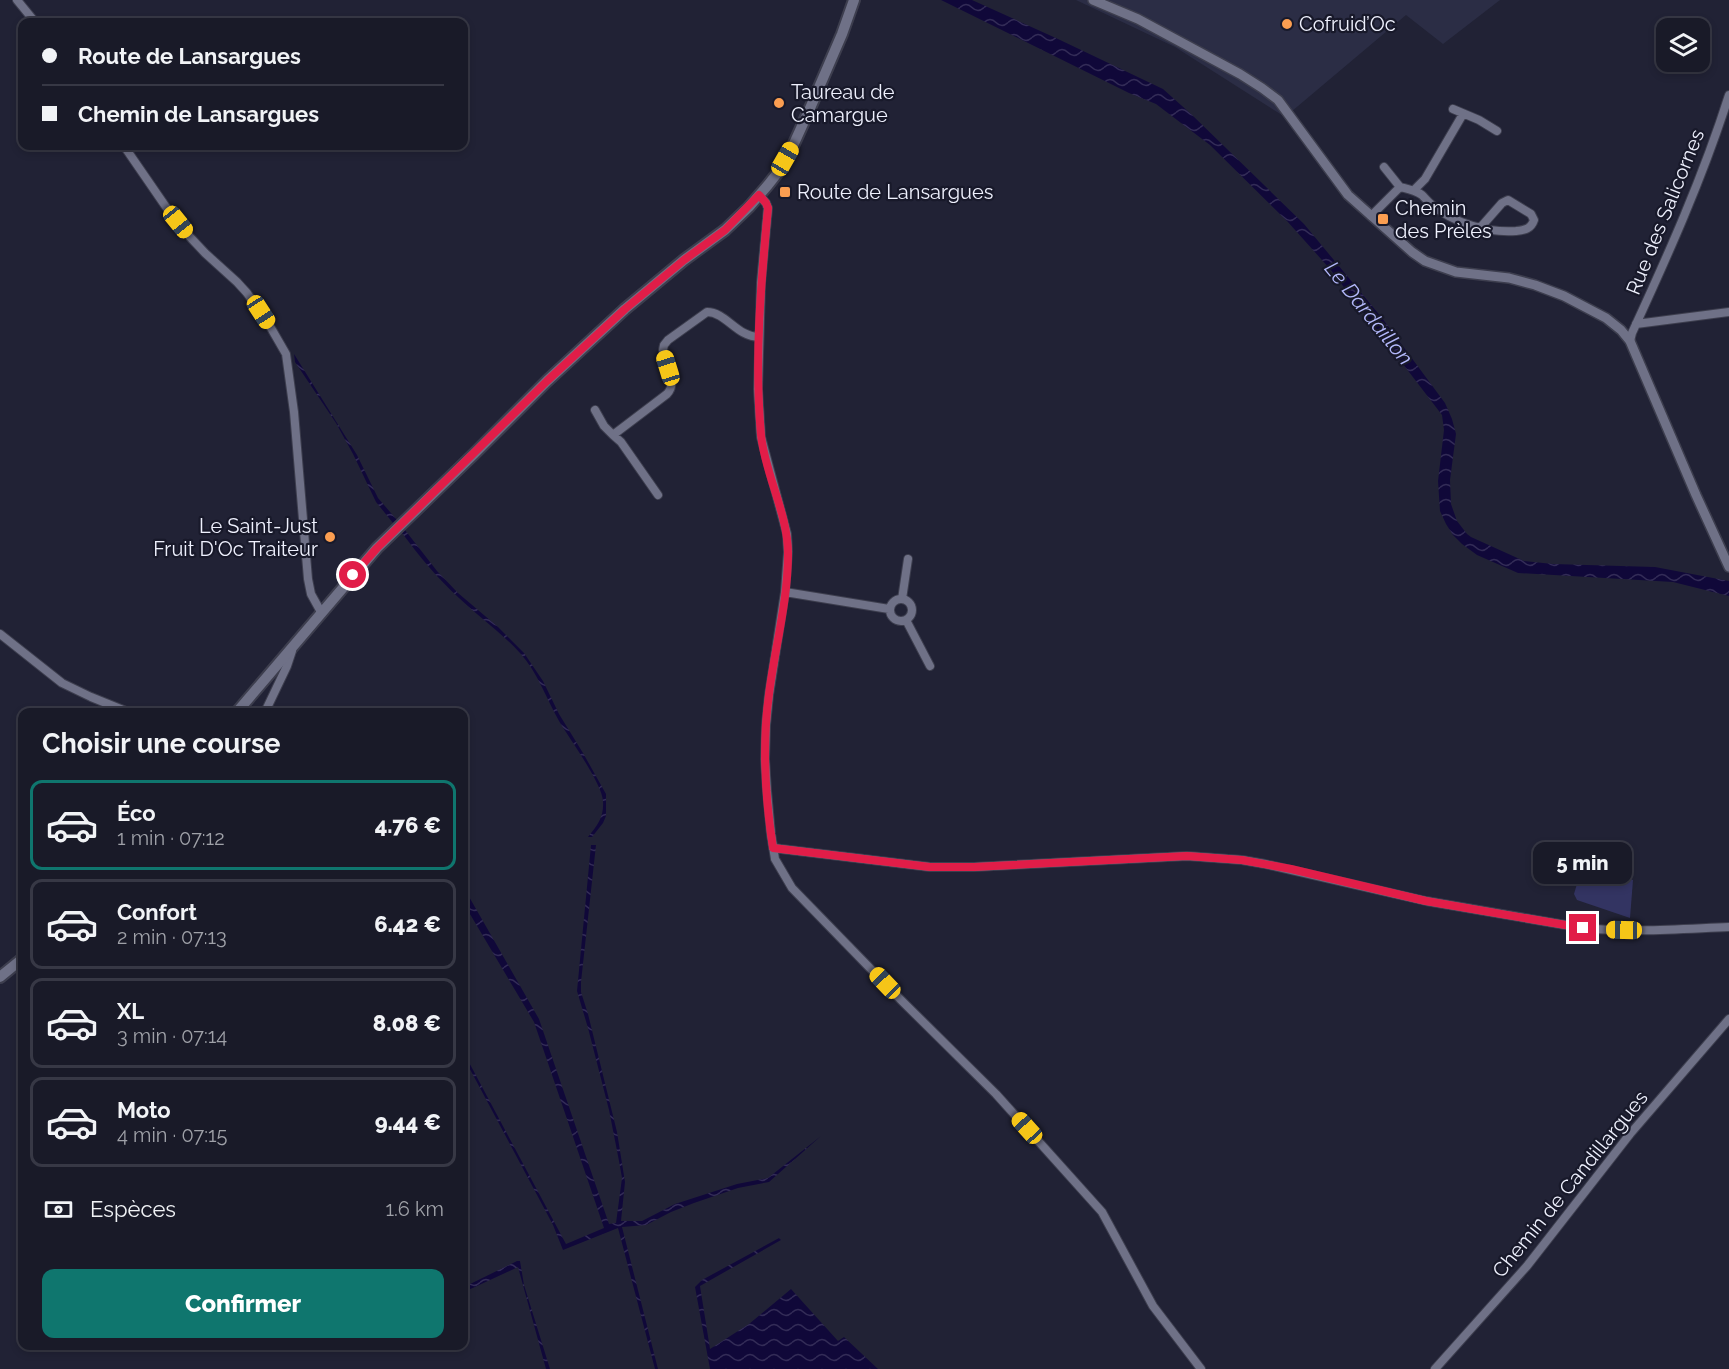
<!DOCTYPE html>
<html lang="fr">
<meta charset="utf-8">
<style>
body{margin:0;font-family:Raleway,sans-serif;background:#222330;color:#f1f3f6;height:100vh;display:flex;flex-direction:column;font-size:22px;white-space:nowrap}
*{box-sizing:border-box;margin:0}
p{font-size:20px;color:#9fa1a8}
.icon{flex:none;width:33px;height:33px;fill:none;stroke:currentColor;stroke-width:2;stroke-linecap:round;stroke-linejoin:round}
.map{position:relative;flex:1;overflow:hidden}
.drawer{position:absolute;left:18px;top:708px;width:450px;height:642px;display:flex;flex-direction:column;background:#191a28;border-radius:12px;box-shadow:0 3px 9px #0003,0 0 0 2px #373845}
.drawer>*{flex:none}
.hud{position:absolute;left:18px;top:18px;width:450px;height:132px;border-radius:12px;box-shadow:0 3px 9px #0003,0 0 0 2px #373845;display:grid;align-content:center;height:132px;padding:0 24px;background:#191a28}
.fabs{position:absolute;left:1656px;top:18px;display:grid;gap:12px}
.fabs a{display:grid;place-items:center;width:54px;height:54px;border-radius:12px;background:#191a28;box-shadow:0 3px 9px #0003,0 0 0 2px #373845;font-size:30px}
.end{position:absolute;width:27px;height:27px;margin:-14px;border:8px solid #e11d48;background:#fff;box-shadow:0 0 0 3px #fff}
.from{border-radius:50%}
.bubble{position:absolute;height:42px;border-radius:12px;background:#191a28;box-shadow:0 3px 9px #0003,0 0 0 2px #373845;font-size:20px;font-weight:800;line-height:42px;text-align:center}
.car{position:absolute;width:18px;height:36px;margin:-18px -9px;border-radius:8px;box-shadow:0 0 4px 2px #0007;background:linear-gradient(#f5c518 24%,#345 0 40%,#f5c518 0 76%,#345 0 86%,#f5c518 0)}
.hud b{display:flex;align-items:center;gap:21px;height:57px;font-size:22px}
.hud b+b{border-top:2px solid #373845}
.hud i{width:15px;height:15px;background:#f1f3f6}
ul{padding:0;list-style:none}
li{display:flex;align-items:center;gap:18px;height:90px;margin:0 12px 9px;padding:0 12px;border:3px solid #373845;border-radius:12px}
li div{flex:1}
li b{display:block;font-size:22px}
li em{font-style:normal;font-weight:800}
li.current{border-color:#0f766e}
li>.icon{width:54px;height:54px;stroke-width:1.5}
h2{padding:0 24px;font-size:27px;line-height:72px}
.pay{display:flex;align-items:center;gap:15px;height:66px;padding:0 24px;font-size:22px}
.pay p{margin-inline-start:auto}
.cta{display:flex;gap:12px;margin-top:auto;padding:12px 24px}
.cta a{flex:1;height:69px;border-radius:12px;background:#0f766e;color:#fff;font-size:24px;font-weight:800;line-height:69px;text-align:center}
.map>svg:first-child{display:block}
.built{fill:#2b2d45}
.pitch{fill:#333462}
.water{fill:url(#water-waves)}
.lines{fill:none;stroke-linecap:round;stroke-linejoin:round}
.minor-casing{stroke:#3d3e4e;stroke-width:10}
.tertiary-casing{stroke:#3d3e4e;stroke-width:12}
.secondary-casing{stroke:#3d3e4e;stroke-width:14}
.minor{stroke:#6f7187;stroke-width:8}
.tertiary{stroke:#6f7187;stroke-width:9}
.secondary{stroke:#6f7187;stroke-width:10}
.route{stroke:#e11d48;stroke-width:8}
.poi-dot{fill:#fb9e51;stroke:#18192a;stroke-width:2}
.labels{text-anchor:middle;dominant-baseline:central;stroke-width:4.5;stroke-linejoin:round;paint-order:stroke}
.poi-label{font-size:20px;fill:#eff1fe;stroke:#18192a;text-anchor:start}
.street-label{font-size:20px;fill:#eff1fe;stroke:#18192a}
.water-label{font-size:21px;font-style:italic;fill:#b3b8fb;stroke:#18192a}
</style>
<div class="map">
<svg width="1729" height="1369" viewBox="0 0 1729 1369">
<defs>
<pattern id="water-waves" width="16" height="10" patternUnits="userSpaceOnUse" patternTransform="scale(1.5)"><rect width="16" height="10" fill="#100839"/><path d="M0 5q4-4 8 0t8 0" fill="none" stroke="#332c57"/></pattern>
</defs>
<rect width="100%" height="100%" fill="#212235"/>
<path class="built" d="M1076,0H1500L1443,44L1406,15L1285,117L1175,47Z"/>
<path class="pitch" d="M1585,865H1589L1633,880L1630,918L1577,900L1574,894L1582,867Z"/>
<path class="water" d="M941,0H972L1058,39L1163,89L1191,114L1304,224L1382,318L1445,403L1452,419L1456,434L1450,480L1451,504L1457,521L1467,534L1471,537L1524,561L1553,564L1655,567L1729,581V596L1673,582L1518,573L1477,555L1462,544L1453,535L1446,524L1440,511L1438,481L1444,430L1442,415L1330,269L1287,221L1210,145L1156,104L1129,93Z
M294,354L357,455L378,498L397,520L393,523L376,502L353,454L336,423L295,362Z
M405,530L437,571L458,593L498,627L524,653L543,681L559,714L583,753L606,794V816L603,823L592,837H588C598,825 604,817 603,801C602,783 569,738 559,721C546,698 538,673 520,653C502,633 479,617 459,598C438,579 419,556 402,533Z
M591,845H596L581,982V992L588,1014L617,1132L625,1182L621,1221H642L675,1204L737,1184L768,1178L821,1136L769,1182L738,1188L694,1203L671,1212L646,1225L622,1227L658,1369H655L618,1228L563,1250L553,1225L464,1058V1053L566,1244L604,1228L534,1022L464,904V888L539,1019L609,1224L616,1223L622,1178L619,1161L609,1110L588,1028L577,991Z
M779,1238L781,1240L700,1286L710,1349L749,1324L791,1289L838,1341L844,1337L878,1369H710L695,1287L702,1280Z
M517,1261H520L524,1285L550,1369H546L518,1267L464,1292V1287Z"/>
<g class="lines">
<g class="minor-casing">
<path id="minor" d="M17,0L35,22
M1453,109L1479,120L1497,131
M124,146L166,207L190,237L205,253L237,282L247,293L271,328L286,354L294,412L308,579L311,594L321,612
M1384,167L1400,187
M1400,187C1408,189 1415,190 1422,195C1425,198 1428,202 1432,205C1454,223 1487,233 1516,231C1525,230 1531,229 1534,220L1531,214L1508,200L1502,203L1480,228
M1414,190L1425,179L1463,114
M759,195L766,203L768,208L761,283L758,389L761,437L787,534L788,552L785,592L769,695L766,725L765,759L767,791L771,834L775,859L792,888L901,1000L996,1094L1102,1212L1153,1306L1201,1369
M1371,216L1400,187
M1636,324L1729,312
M1630,341L1632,333C1668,255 1703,177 1729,95
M595,410L604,426L613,435L667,394C678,383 666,364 663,350L664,345L668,340L707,312C726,312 737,337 759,337
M613,435L621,442L658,495
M785,592L889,609
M890 610a11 11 0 1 1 22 0a11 11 0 1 1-22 0Z
M902,599L908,559
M906,620L930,666
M0,634L62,683L91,697L128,712
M265,712L287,666L292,651
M773,848L930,867H974L1187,856L1242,860L1265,864L1426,901L1583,928C1631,933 1680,929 1729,927
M1435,1369L1527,1266L1630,1134L1729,1019"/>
</g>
<g class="tertiary-casing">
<path id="tertiary" d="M1093,0L1138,19L1240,74L1262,88L1278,100L1348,195L1412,252L1425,261L1456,272L1509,278L1535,285L1564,296L1606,318L1621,330L1630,341L1696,495L1729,567"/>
</g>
<g class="secondary-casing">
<path id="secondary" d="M237,712L377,548L474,454L547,381L625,309L684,260L725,230L749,207L768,185L779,171L792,148L811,106L842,34L854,0
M0,977L22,959"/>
</g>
<use href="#minor" class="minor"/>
<use href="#tertiary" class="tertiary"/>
<use href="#secondary" class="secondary"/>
</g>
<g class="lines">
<path class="route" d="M353,575L377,548L547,381L625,309L684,260L725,230L759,195L766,203L768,208C761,283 754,359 761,435C765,475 788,513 788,554C788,601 775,647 769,694C762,744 765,797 773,848L930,867H974L1187,856L1242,860L1291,869L1426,901L1583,928"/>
</g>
<g class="poi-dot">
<circle cx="1287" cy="24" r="6"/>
<circle cx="779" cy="103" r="6"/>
<rect x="779" y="186" width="12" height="12" rx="3"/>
<rect x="1377" y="213" width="12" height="12" rx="3"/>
<circle cx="330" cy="537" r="6"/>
</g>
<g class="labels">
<g class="poi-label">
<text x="1299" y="24">Cofruid’Oc</text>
<text x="791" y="92">Taureau de<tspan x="791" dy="23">Camargue</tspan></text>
<text x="797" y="192">Route de Lansargues</text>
<text x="1395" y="208">Chemin<tspan x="1395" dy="23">des Prèles</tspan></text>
<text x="318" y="526" text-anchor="end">Le Saint-Just<tspan x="318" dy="23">Fruit D'Oc Traiteur</tspan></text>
</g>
<g class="street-label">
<text transform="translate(1665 212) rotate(-68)">Rue des Salicornes</text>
<text transform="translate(1570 1184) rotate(-51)">Chemin de Candillargues</text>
</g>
<g class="water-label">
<text transform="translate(1369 313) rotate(51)">Le Dardaillon</text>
</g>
</g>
</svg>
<div class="fabs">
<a><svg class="icon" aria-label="layers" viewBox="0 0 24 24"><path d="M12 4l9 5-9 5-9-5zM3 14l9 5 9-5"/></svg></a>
</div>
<i class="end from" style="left:353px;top:575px"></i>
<i class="end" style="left:1583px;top:928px"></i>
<div class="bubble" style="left:1533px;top:842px;width:99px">5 min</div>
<i class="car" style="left:785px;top:159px;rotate:30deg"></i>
<i class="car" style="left:178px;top:222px;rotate:141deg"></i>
<i class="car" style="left:261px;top:312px;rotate:147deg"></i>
<i class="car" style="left:668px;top:368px;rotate:343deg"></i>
<i class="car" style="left:1624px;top:930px;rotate:271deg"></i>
<i class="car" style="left:885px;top:983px;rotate:316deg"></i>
<i class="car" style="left:1027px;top:1128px;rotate:318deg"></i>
<div class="hud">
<b><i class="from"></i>Route de Lansargues</b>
<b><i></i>Chemin de Lansargues</b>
</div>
<section class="drawer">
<h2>Choisir une course</h2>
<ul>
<li class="current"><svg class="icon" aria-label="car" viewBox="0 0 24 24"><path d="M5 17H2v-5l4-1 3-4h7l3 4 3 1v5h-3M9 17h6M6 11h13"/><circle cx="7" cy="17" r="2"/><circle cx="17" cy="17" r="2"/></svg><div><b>Éco</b><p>1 min · 07:12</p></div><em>4.76 €</em></li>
<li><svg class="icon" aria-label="car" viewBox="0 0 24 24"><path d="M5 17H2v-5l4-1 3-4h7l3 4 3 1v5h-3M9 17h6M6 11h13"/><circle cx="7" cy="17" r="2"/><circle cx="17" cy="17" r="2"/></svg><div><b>Confort</b><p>2 min · 07:13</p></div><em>6.42 €</em></li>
<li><svg class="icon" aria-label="car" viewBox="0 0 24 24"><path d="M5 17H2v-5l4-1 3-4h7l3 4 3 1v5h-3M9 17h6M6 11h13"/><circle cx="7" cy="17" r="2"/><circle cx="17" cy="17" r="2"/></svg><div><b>XL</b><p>3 min · 07:14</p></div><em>8.08 €</em></li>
<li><svg class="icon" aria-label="car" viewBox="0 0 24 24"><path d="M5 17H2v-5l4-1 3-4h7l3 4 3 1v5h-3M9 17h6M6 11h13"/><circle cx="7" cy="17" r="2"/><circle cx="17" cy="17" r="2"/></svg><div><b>Moto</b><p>4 min · 07:15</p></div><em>9.44 €</em></li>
</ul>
<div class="pay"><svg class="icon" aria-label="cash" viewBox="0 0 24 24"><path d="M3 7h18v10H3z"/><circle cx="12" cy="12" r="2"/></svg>Espèces<p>1.6 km</p></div>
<div class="cta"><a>Confirmer</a></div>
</section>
</div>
